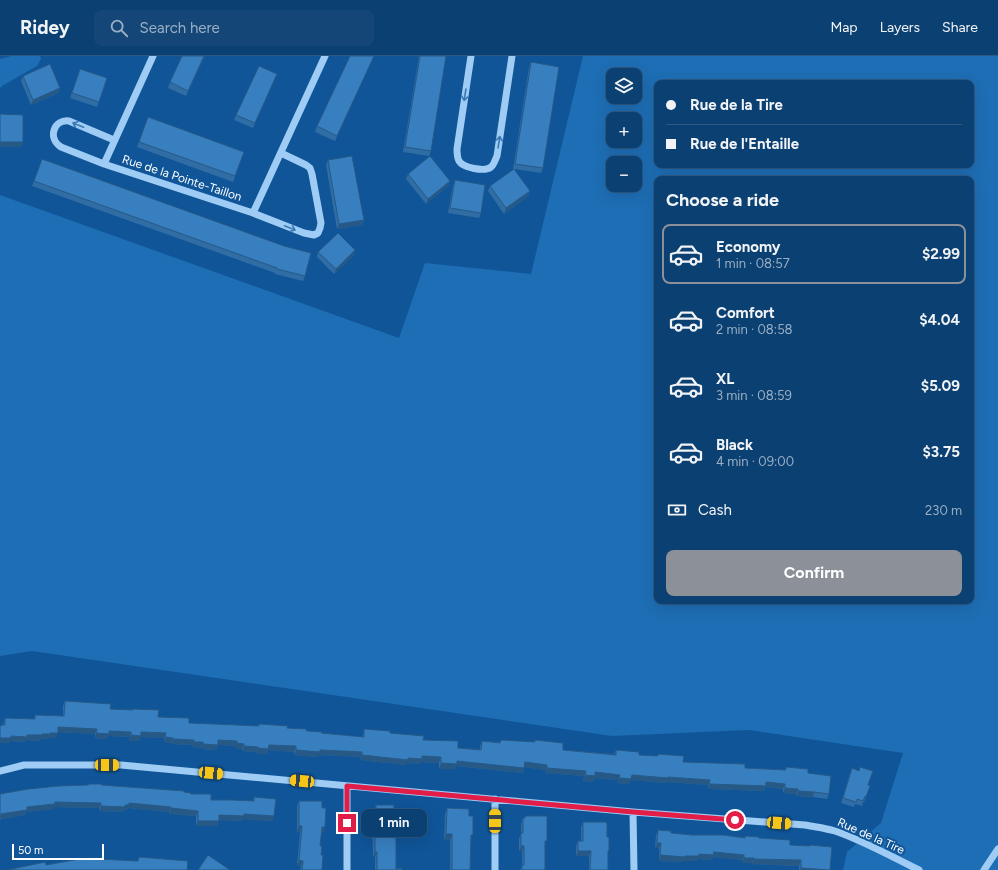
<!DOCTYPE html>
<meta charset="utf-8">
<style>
body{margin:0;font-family:Figtree,sans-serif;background:#144777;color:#f1f3f6;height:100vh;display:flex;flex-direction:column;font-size:15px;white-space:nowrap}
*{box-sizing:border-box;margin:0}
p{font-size:13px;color:#9aafc4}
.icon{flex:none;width:22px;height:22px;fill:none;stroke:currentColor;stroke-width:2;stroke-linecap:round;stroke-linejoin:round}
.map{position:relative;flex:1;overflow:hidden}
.drawer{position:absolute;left:654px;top:120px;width:320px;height:428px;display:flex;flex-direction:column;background:#0b4072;border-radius:8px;box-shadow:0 4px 16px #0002,0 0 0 1px #2b5984}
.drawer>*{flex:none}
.hud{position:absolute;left:654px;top:24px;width:320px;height:88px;border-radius:8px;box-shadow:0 4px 16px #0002,0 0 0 1px #2b5984;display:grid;align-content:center;height:88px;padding:0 12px;background:#0b4072}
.controls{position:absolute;left:606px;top:12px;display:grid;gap:8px}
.controls a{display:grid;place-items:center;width:36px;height:36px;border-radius:8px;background:#0b4072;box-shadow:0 4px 16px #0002,0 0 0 1px #2b5984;font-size:20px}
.scale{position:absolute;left:12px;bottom:10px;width:92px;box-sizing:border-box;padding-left:4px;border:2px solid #fff;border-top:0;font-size:11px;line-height:14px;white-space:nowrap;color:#fff;-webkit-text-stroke:3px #0f5598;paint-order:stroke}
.end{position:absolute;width:18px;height:18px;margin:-9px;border:5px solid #e11d48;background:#fff;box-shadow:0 0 0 2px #fff}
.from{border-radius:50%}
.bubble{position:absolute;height:28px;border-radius:8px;background:#0b4072;box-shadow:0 4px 16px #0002,0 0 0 1px #2b5984;font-size:13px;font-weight:700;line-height:28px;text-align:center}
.car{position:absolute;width:12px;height:24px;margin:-12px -6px;border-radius:5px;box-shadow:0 0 3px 1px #0007;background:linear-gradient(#f5c518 24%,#345 0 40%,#f5c518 0 76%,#345 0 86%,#f5c518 0)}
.hud b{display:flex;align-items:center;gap:14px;height:38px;font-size:15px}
.hud b+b{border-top:1px solid #2b5984}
.hud i{width:10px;height:10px;background:#f1f3f6}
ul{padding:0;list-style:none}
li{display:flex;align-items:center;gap:12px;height:60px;margin:0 8px 6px;padding:0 4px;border:2px solid transparent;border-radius:8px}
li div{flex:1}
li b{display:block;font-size:15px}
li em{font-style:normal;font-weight:700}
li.on{border-color:#8c9099}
li>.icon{width:36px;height:36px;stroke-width:1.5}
h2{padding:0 12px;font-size:18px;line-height:48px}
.pay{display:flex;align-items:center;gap:10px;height:44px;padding:0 12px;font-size:15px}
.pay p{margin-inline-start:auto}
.action{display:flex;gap:8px;margin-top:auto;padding:8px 12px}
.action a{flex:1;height:46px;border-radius:8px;background:#8c9099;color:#fff;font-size:16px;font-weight:700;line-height:46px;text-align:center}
header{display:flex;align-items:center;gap:24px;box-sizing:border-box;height:56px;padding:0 20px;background:#0b4072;border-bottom:1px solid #2b5984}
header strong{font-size:19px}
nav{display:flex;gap:22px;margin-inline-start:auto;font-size:14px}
.search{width:280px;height:36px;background:#144777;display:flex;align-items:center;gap:10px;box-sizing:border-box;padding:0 14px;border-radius:8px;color:#9aafc4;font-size:15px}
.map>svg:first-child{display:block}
.green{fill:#1e6eb5;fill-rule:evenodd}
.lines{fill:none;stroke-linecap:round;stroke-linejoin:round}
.minor{stroke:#9fccf5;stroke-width:7}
.wall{fill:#306da5}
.shaded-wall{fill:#275986}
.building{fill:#387fc0;stroke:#275986}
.oneway{stroke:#3a79b4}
.route{stroke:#e11d48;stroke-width:5}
.labels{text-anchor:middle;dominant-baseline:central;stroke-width:4;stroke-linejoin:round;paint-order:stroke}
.street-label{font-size:12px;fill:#fff;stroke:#0f5598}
</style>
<header>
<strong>Ridey</strong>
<div class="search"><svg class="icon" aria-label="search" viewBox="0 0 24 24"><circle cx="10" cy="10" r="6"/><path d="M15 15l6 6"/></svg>Search here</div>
<nav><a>Map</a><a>Layers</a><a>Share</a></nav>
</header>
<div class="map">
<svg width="998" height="814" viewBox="0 0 998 814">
<rect width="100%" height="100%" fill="#0f5598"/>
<path class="green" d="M11,0H40L41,3L37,10L2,30L0,32V3Z
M583,0H998V814H843L847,796L881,767L903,697L749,674L612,680L32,595L0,600V139L399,282L425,207L531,218ZM613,19H635V41H613ZM657,27H971V109H657ZM613,63H635V85H613ZM613,107H635V129H613ZM657,123H971V545H657Z"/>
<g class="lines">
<path class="minor" d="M471,0L457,93C457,97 457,101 459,105C463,112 485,116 491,111C494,109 495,104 497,100L512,0
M114,84L69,65C54,63 47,82 61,91L104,108L253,157L304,177L314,179L318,177L320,172L321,167L312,118L310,112L306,109L281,97
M104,108L153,0
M253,157L325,0
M0,715L24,709H121L633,756L805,769C815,771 825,772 835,775C864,785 892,801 919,814
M633,756L634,814
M347,814V730
M495,814V743
M984,814L998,793"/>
</g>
<path class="wall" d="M205,0L186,40L168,32L170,26Z
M374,0L335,85L315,76L317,70Z
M419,0H446L431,95L429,100L403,96Z
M531,6L543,112L541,117L514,113L530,135L528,140L504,158L488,135L490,130L514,113H513L529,11Z
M80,13L107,22L97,51L70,42Z
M23,20L60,32L58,37L31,49L21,25Z
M275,23L253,72L234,64L236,59Z
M148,61L244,96L233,126L137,91Z
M42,103L305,220L303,225L275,218V217L32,130Z
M328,104L364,164L362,169L337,173L326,109Z
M408,118L450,125L448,130L426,148L406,123Z
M455,124L481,157L479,162L448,157L453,129Z
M355,194L354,199L334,218L317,201L318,196Z
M65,645L110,653L132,654L133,653L158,661L189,667L258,670L259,668L321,677L362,681L363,678L364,673L423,684L458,692L480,693V690L482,685L500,686L501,684L534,686L535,684L563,694L614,698L616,694L639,699L657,700L658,698L683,706L745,712L785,714L786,711L808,717L829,738L827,743L813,741L796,740V738L783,737V733L765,731L764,735L708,733V729L667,726L666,727L631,724L629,728L617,727L618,724L595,722L593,726L583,725L584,720L545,717L546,714L524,711L523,717L456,710L455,713H439V707L421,706L420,708L407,707L406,709L360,704L361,701L319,699L318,701L294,699V696L268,694L267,698L256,697V696L242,695V693L235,692L236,690L218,689L216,694L202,693V692L192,691L193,689L171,688V687L164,686V682L141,681L139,685H129L130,681L108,680L107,683L95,682V678L58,676L56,682H48V683H41L40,685L26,684L25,686L10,685L9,687L1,670L3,669L5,662L34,663L35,659L63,660V650Z
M850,717L870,730L864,746H863L862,750L855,748L854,751L841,747Z
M89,728L184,736L211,744L253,745L254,741L273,765L243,763L242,765L219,764L217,770H196V760L169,758V756L128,752L127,754H124L123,756L99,755V752L54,751V753L26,756L25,759L1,763L0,765V738L88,729Z
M299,745L322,752L324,776H321L320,790L322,814H300L301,810L297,809L300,776H297V750Z
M376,749L394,782L396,813L402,814H375V801H373L372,767L374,761V755Z
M447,752L469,760L471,784L470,814H450V784H444L445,758Z
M525,760L545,791V814H520L522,810V795H519V782L521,778V768L523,762H524Z
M583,766L608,798V814H589V800H576V790L578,785H581V771Z
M658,774L671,777L692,779L759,782L790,789L809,790L810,789L830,814H799V810L752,808V807H742L743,804L713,801L712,804L698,803L697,805H683V806L659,805V792H655L656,779Z"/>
<path class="shaded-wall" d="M204,0H205L186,40L188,35Z
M374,0L335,85L337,80Z
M277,18L275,23L253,72L255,67Z
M60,32L58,37L31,49L33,44Z
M0,86H23L21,91H0Z
M450,125L448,130L426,148L428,143Z
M530,135L528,140L504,158L506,152Z
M364,164L362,169L337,173L339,168Z
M355,194L354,199L334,218L336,213Z
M58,671L97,673L95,678L56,676Z
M109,675L131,676L130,681L108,680L107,683L95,682L96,677Z
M141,676L166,677L164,682L141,681L139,685H129L131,679Z
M50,677H58L56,682H48V683H41L40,685L26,684L25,686L10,685L9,687H0V682Z
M165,681L173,682L171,687L164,686Z
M173,683L194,684L193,689L171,688Z
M218,684L237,685L236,690L218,689L216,694L202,693L203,688Z
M194,686H203L202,692L192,691Z
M237,687L244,688L242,693L235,692Z
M269,689L296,690L294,696L268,694L267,698L256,697L258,692Z
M244,690L258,691L256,696L242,695Z
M296,694H320L362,696L361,701L319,699L318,701L294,699Z
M362,699L422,700L441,701L439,707L421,706L420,708L407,707L406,709L360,704Z
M457,705L524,712L523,717L456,710L455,713H439L441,707Z
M525,706L547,709L546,714L523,711Z
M547,712L586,715L584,720L545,717Z
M595,716L620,719L618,724L595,722L593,726L583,725L585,719Z
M632,719L710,724L708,729L667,726L666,727L631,724L629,728L617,727L619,722Z
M766,726L785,728L783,733L765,731L764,735L708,733L709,728Z
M785,732L798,733L796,738L783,737Z
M798,735L814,736L813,741L796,740Z
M55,746L101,747L99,752L54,751V753L26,756L25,759L1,763L0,765L1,758L27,751Z
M129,747L171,751L169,756L128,752L127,754H124L123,756L99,755L101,750Z
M171,752L198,755L196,760L169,758Z
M244,758L274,760L273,765L243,763L242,765L217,764L219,759Z
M198,765H219L217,770H196Z
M299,770H302L300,776H297Z
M322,771H325L324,776H320Z
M446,778H452L450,784H444Z
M471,779H473L471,784H469Z
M657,787H661L659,792H655Z
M521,790H524L522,795H519Z
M578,795H591L589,800H576Z
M375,796H377L375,801H373Z
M714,796L744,799L743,804L713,801L712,804L698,803L697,805H683V806L659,805L660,799L685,800Z
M744,802H754L752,807H742Z
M754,803L801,804L799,810L752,808Z
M299,804L303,805L301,810L297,809Z
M801,812L830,814H800Z"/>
<path class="building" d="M182,0H204L188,35L170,26Z
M350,0H374L337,80L317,70Z
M420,0H446L431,95L405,91Z
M531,6L559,11L543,112L515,108Z
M50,8L60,32L33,44L23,20Z
M259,10L277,18L255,67L236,59Z
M80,13L107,22L99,46L72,37Z
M0,58L23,59V86H0Z
M148,61L244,96L235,120L139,86Z
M352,100L364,164L339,168L328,104Z
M430,100L450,125L428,143L408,118Z
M42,103L284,190L311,197L305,220L277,213V212L34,125Z
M514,113L530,135L506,152L490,130Z
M455,124L485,129L481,157L450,152Z
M338,177L355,194L336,213L318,196Z
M65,645L111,648L110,653L133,654V653L159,654L158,661L189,662V667L259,670V668L288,670L287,672L306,673L307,675L322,676L321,677L364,681V673L390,675V677L424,680L423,684L458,685V692L481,694L482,685L500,687L501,684L535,686V684L563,687V694L616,699V694L639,696V699L658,700V698L684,700L683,706L745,708V712L786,714V711L808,713V717L831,720L829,738L814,736L798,735V733L785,732V728L766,726V730L709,728L710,724L668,721V722L632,719L631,723L619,722L620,719L595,716V720L585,719L586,715L547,712V709L525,706L524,712L457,705V708L441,707V701L422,700V703L408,702V704L362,699V696L320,694V696L296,694V690L269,689L268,693L258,692V691L244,690V688L237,687V685L218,684V689L203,688V686H194V684L173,683V682L165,681L166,677L141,676V680L131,679V676L109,675V678L96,677L97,673L58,671V677H50V678H42V679H27V681L11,680V682H0V670H1V669H5V662L35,663V659L64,660Z
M860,711L873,715L868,729L870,730L866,741L865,740L863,745L857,743L856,746L843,742L852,712L859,715Z
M89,728H102L101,729L184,735V736L191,737V738H211V744H232L254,745V741L276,743L274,760L244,758V760L219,759V765H198V755L171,752V751L129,747V749H125V751L101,750V747L55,746V748L27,751V754L1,758V761H0V738L28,733L59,730L88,729Z
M299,745H322V752H326L325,771H322L320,790H322L321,799H323L322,814H302L303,805L299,804L302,770H299Z
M376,749H394V782H396V813L402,812V814H377V796H375V776H374V761H376Z
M447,752L469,753V760H473V779H471L470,814H452V778H446Z
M525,760H547V785H545V814H522V809H524V790H521V777H523V762H525Z
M583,766H606V767H607V781H609V795H608V814H590L591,795H578V785H583Z
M658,774L671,775V777L692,779H723L745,782V780L759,781V782L790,784V789L810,790V789L832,791L830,814L801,812V804L754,803V802H744V799L714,796L713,799L699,798V800H685L684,801L660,799L661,787H657Z
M208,799L230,814H198Z
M139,801L188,805L187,814H7L45,806L46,809L85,802H98V803L138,805Z"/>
<defs><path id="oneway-shaft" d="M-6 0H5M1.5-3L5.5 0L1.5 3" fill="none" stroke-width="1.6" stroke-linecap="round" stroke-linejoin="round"/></defs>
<g class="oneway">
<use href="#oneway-shaft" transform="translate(465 39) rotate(99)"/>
<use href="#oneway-shaft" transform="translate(78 69) rotate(-158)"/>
<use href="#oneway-shaft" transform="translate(499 86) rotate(-81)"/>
<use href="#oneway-shaft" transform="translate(290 172) rotate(22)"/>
</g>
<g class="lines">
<path class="route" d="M347,767V730L633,756L735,764"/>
</g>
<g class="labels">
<g class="street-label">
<text transform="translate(182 122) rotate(18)">Rue de la Pointe-Taillon</text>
<text transform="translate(871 780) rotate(24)">Rue de la Tire</text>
</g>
</g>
</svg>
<div class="controls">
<a><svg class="icon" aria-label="layers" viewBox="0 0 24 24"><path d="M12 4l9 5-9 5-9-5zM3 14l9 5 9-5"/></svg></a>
<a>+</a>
<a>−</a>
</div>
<div class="scale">50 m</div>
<i class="end from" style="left:735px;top:764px"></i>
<i class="end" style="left:347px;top:767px"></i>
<div class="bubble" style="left:361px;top:753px;width:66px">1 min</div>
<i class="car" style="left:107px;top:709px;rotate:90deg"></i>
<i class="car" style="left:211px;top:717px;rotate:95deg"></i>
<i class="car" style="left:302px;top:725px;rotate:275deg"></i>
<i class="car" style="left:495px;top:765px;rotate:0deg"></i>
<i class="car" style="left:779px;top:767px;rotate:94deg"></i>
<div class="hud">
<b><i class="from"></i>Rue de la Tire</b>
<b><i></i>Rue de l'Entaille</b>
</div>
<section class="drawer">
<h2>Choose a ride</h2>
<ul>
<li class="on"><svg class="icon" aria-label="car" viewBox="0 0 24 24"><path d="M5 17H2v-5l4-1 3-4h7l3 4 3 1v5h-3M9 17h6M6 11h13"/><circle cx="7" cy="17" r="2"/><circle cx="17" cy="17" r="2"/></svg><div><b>Economy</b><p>1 min · 08:57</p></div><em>$2.99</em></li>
<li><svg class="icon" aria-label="car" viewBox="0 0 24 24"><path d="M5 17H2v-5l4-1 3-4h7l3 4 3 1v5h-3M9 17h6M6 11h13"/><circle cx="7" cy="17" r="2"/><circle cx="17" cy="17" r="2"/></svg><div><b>Comfort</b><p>2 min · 08:58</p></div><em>$4.04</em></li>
<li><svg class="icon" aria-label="car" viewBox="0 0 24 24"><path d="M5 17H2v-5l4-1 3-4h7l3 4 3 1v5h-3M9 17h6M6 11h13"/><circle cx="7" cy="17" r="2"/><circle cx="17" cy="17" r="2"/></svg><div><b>XL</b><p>3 min · 08:59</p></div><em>$5.09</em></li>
<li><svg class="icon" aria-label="car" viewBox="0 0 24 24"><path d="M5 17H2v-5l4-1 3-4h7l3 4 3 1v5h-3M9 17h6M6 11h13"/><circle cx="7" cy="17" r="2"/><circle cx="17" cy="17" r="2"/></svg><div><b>Black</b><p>4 min · 09:00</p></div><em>$3.75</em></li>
</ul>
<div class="pay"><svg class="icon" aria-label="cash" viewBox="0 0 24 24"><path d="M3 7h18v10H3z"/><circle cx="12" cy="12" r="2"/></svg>Cash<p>230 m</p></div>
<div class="action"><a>Confirm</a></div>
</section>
</div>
